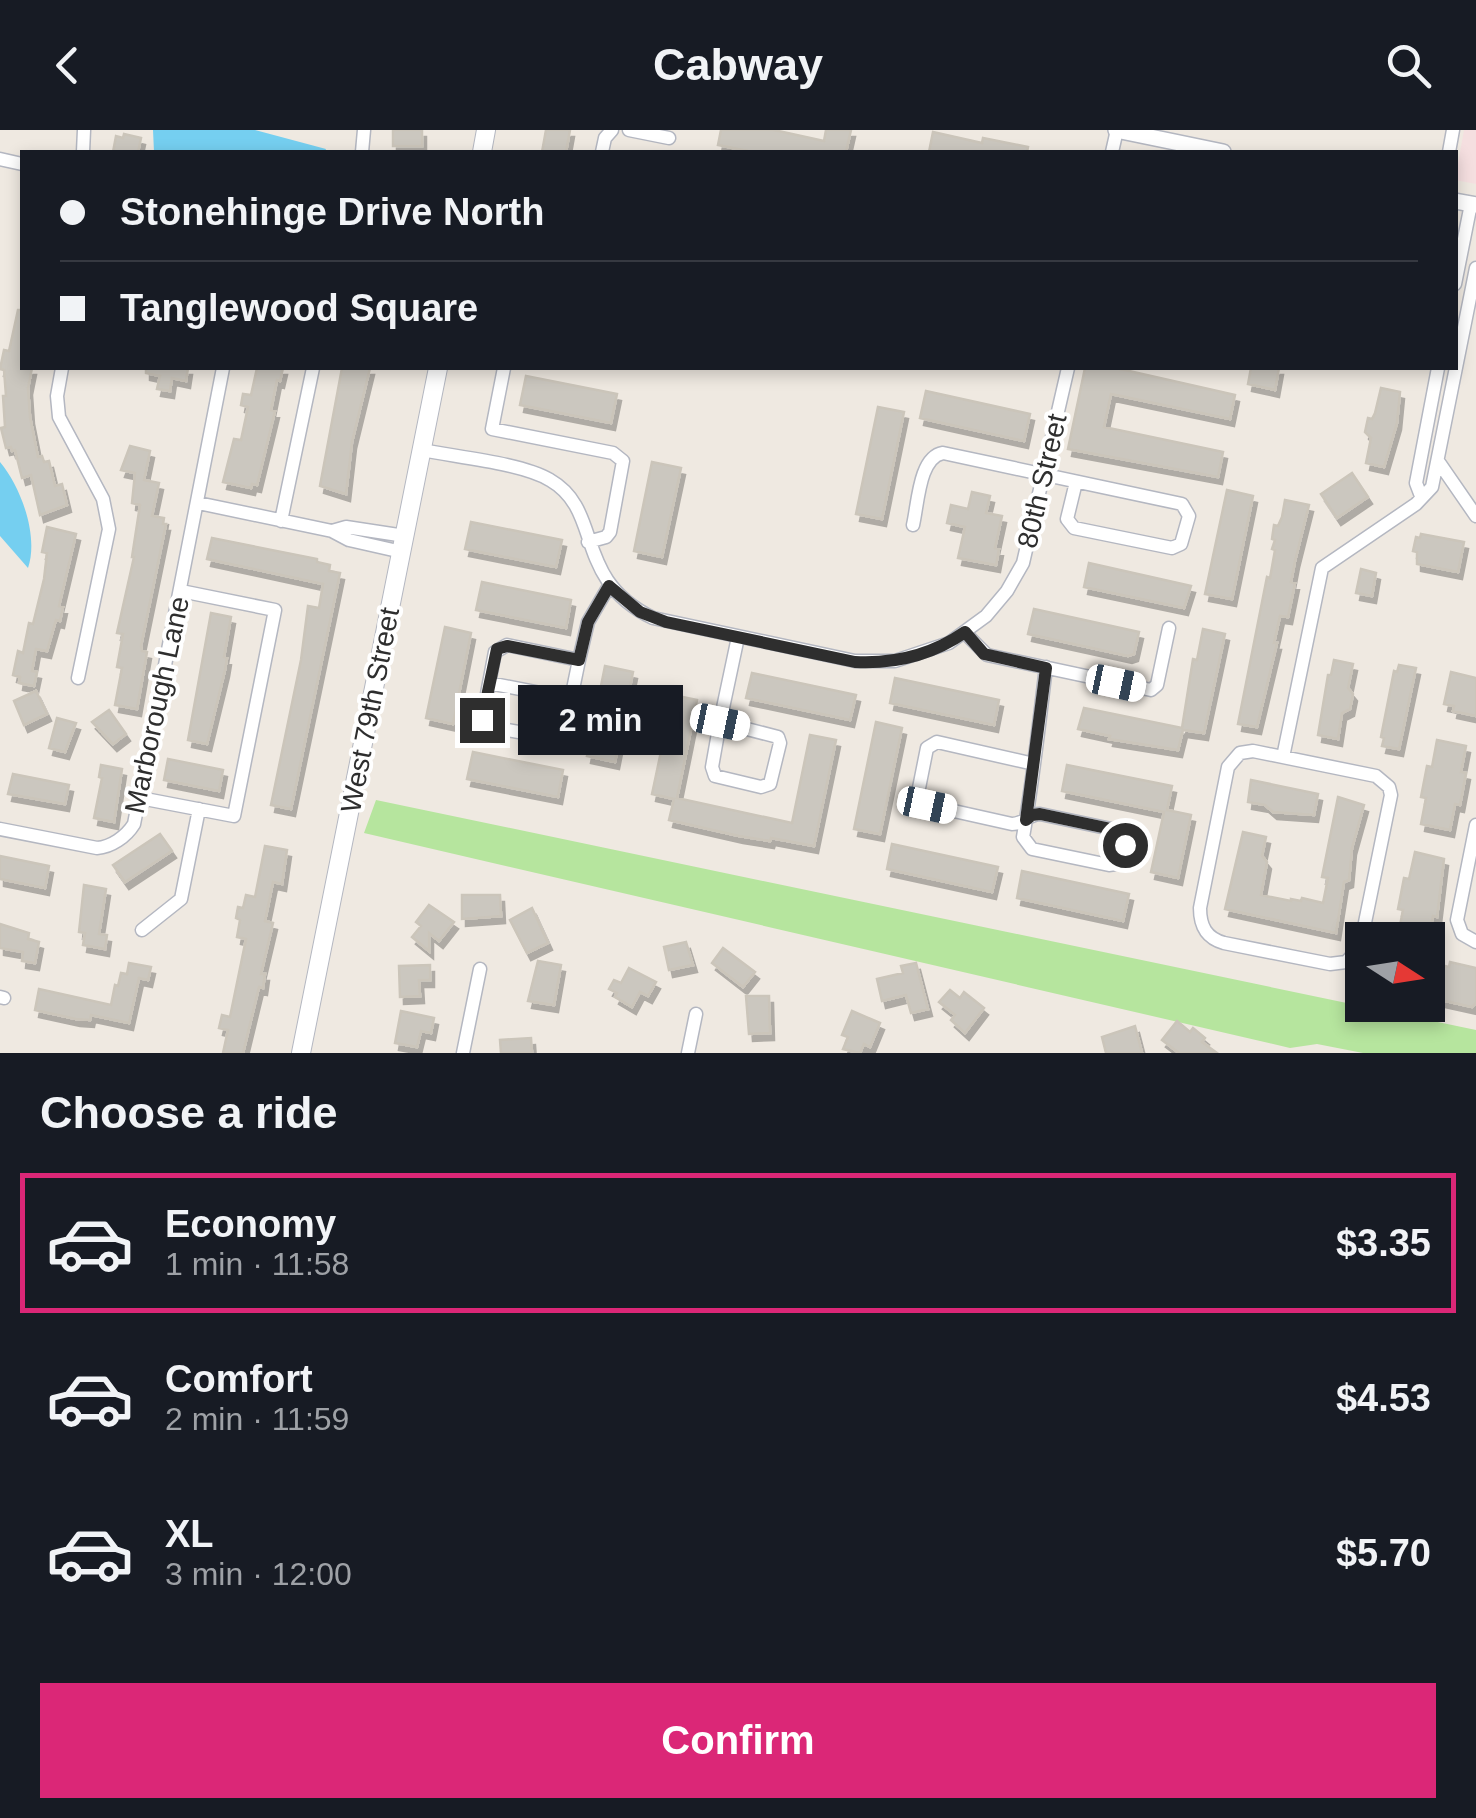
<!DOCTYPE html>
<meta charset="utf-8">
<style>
body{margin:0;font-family:Helvetica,sans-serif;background:#242831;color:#f1f3f6;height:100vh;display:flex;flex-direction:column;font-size:38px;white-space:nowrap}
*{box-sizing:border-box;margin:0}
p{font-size:32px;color:#9ea1a6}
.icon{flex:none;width:55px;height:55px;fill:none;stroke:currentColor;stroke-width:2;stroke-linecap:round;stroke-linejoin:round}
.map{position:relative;height:923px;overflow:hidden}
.sheet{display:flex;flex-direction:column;background:#171b24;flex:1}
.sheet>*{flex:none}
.top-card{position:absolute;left:20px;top:20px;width:1438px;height:220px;border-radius:0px;box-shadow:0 5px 15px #0003;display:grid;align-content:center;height:220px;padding:0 40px;background:#171b24}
.needle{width:65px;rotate:102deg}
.tools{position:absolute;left:1345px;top:792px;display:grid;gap:20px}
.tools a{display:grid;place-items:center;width:100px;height:100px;border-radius:0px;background:#171b24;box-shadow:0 5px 15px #0003;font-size:50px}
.end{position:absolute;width:45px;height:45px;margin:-22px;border:12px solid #2e2e2e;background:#fff;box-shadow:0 0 0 5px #fff}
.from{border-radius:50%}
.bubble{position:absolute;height:70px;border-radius:0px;background:#171b24;box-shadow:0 5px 15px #0003;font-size:32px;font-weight:600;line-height:70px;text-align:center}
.car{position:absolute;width:30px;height:60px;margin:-30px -15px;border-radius:12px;box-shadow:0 0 8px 2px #0007;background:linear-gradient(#fff 24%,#345 0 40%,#fff 0 76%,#345 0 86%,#fff 0)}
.top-card b{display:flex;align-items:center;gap:35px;height:95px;font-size:38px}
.top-card b+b{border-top:2px solid #363941}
.top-card i{width:25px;height:25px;background:#f1f3f6}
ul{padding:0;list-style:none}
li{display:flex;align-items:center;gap:30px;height:140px;margin:0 20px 15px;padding:0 20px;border:5px solid transparent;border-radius:0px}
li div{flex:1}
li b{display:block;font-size:38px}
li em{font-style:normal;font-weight:600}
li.active{border-color:#db2777}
li>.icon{width:90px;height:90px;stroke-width:1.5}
h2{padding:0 40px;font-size:45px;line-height:120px}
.primary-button{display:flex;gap:20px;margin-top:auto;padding:20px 40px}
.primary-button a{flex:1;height:115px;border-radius:0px;background:#db2777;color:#fff;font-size:40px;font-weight:600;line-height:115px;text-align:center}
header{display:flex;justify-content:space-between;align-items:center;height:130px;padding:0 40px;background:#171b24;font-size:45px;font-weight:600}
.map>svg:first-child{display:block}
.medical{fill:#f5dfe0}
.green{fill:#b6e59e}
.water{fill:#75cff0}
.building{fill:#cbc7bf;stroke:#cbc5ba;stroke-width:2.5;filter:url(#shadow)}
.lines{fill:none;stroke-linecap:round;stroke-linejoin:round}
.minor-casing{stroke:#b4b7c1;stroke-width:15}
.tertiary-casing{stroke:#b4b7c1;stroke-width:18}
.secondary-casing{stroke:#b4b7c1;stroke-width:20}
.minor{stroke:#fff;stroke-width:12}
.tertiary{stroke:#fff;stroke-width:15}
.secondary{stroke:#fff;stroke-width:18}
.route{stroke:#2e2e2e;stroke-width:12}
.labels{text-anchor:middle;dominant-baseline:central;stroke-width:8;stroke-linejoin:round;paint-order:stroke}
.street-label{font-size:28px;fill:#2e2e2e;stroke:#fff}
</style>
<header><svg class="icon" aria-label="back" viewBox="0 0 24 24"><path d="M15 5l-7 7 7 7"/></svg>Cabway<svg class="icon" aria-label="search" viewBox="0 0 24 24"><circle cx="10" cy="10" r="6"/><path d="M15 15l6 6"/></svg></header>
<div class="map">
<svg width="1476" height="923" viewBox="0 0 1476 923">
<defs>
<filter id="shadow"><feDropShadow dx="4" dy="7" stdDeviation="0" flood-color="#0004"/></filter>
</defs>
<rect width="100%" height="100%" fill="#efe9e1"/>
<path class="medical" d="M1464,0H1476V54L1455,50Z"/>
<path class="green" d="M376,670L1476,900V923H1363L1317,914L1290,918L364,703Z"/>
<path class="water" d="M153,0H255L326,19L325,22H154Z
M0,332C21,357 39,406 28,438L0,406Z"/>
<path class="building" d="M393,0H422V16H393Z
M546,0H570L566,22H542Z
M721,0H774L824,11L826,0H851L846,22H753L718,15Z
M933,2L982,13L983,8L1028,17L1027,22H929Z
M124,4L141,8L138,22H113L116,6L123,8Z
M18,180H22V238H32L28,258L30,287L38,327L42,326L44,332L49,331L55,356L62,354L67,375L40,385L31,345L22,348L15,320L12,321L11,317L6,318L1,298L5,297L3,266H6L4,240L0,239L4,220L9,221Z
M146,238H188L186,251L172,248L170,261L157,259L160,246L146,243Z
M257,238H283L280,251L277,250L271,280L275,281L257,355L252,354L251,358L223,352L234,309L241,310L248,277L241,275L243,264L251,265Z
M342,238H370L352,312L346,364L320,356Z
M1085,238H1116L1235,265L1230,289L1111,264L1104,297L1223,322L1218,347L1068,319Z
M1251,238H1279L1275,260L1248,254Z
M526,246L617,264L611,293L520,275Z
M1381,258L1400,262L1397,293L1384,337L1366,333L1371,308L1365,302L1368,288L1372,289L1375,283Z
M926,261L1030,284L1024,311L920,288Z
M878,277L904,282L882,389L856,384Z
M130,316L150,321L144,350L159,353L152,386L164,388L163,394H166L141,516L142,521L147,522L137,579L115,575L122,538L117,537L123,504L117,503L134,427H132L140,375L132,373L135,343L121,340Z
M652,332L681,338L662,427L634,421Z
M1352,343L1368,367L1337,388L1321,364Z
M1227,360L1253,366L1232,469L1205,464Z
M972,362L990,366L986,383L1002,386L995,418L999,419L996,435L958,428L965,397L947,393L951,375L968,379Z
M1285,370L1309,375L1295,431L1291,452L1295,453L1288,487L1280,486L1274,513H1277L1257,597L1238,594L1267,447L1270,448L1275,420L1272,419L1275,410L1272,409L1274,395L1278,396L1282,387Z
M471,392L562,410L556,437L465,419Z
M47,397L76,404L59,476L63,477L60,491L56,490L47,521L36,519L32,541L37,542L34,556L19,553L20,547L13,545L18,521L23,523L29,493L33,494L44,449L47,423L42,422Z
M1421,404L1464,412L1458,442L1417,434V422L1413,421L1416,407L1420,408Z
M212,408L317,429V432L330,435L329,441L340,443L291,679L271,675L301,530L308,476L319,478L323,454L207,429Z
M1089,433L1191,456L1184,478L1084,457Z
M1361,439L1376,443L1372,466L1356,463Z
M482,452L571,470L566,498L476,480Z
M1034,479L1139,502L1134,524L1128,526L1028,504Z
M211,483L231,487L224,527L227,528L225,540L207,614L188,610Z
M445,497L471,503L453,594L426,588Z
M1203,499L1225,504L1204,603L1183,600L1178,620L1109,609L1110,606L1078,599L1084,578L1182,598L1193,529L1197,530Z
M1334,530L1353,534L1348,558L1353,564L1350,579L1342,583L1338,609L1318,605L1328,545H1331Z
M1399,535L1416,538L1399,619L1382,616L1384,608L1381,607L1394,541L1397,542Z
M605,536L633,542L615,632L587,626Z
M1451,542L1476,548V586L1453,581L1454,576L1444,574Z
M752,543L856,565L850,590L746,568Z
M895,548L999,570L994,595L890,573Z
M36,561L47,584L24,595L14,571Z
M673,565L697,570L677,668L792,693L810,605L836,610L814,716L771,708L770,711L739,706L669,690L674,669L652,664Z
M109,580L126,604L113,614L92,592Z
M57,588L76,593L65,622L49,618Z
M876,592L902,598L880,704L854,699Z
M1437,610L1466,616L1461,642L1466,643L1460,675L1455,674L1450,700L1421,694L1426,668L1421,667L1427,636L1432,637Z
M473,622L563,640L558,667L467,649Z
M168,629L223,640L219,661L164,650Z
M101,635L122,639L114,692L94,688L102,648L99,647Z
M1067,635L1172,656L1167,680L1191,685L1178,748L1151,742L1164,682L1062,661Z
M13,644L69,655L65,674L8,664Z
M1251,650L1318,664L1314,685L1273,682L1265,675L1248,672Z
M1338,667L1364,675L1352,718L1349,750L1344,752L1336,803L1225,779L1243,702L1266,707L1262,726L1267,732L1261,765L1291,771V769L1301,771L1302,768L1323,773L1328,748L1322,747Z
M160,704L172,721L125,752L113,735Z
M892,714L998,737L992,762L887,739Z
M265,716L287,720L282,754L273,752L265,791L273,793L261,844H265L263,858L259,857L243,923H223L228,900L219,898L222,885L230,887L246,809L237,807L240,790L236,788L238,777L243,778L246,765L255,767Z
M1415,722L1444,729L1437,787L1433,786L1428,810H1406L1407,807L1398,806L1403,780L1398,779L1404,748L1409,749Z
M0,726L49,736L45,758L0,749Z
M1022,741L1129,764L1123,791L1017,768Z
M84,755L106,759L99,804L107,805L105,819L83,815L85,803L79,802Z
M462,765H500L501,786L462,789Z
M429,775L454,792L439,811L429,803V821L412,807L421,796L416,792Z
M532,778L548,813L527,823L510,790Z
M0,794L29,803L28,809L39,812L35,833L22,831L23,822L0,818Z
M686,812L693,835L669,840L664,817Z
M723,818L755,842L743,857L712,833Z
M538,831L561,835L554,875L528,871Z
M1428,832L1449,837L1450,832L1476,838V873L1472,877L1441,870L1442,866L1428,863Z
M129,833L151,837L148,850L139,848L129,893L91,885L90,890L76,889L35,880L39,859L111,875L115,855L118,856L121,843L127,844Z
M916,833L928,879L911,883L906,865L882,871L877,849L903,843L901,836Z
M430,835V850H419L420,866L400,867L399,836Z
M629,838L656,852L648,866L640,862L632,877L615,867L617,863L609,859L614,850L621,853Z
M950,860L960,868L964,862L984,878L965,903L951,890L955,885L939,872Z
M746,866H769L770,903L749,904Z
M401,881L434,888L431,903L421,901L417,917L395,913Z
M852,881L880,893L870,917L864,914L860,923L843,919L848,907L842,905Z
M1177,891L1190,902L1193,898L1205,908L1202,912L1217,923H1179L1162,910Z
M1135,896L1142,923H1106L1102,907Z
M531,908L532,923H501L500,910Z"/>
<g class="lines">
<g class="minor-casing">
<path id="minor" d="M629,0L669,8
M83,22L84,0
M362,22L364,0
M602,22L605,8L612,0
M1112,22L1117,0
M1449,22L1453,0
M0,29L22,34
M1455,154L1471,74
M62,238L57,266L59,287L103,369L109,399L78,548
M504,238L492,299L613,323L623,331L610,402L606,407L588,412
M422,320C456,327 522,333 550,350C604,381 572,449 653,488L855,531H895L949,513L986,486L1007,461L1023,433L1068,238
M1438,331L1476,386
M1421,366L1416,353L1438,238
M198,373L332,401L349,410L402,422
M281,391L313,238
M913,395C918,374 919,327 943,323L1182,374L1189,386L1181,414L1172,418L1074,398L1067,389L1076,352
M332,401L346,397L405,406
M965,503L987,525L1151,560L1157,555L1169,498
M507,515L579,530L564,603L558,609L490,597L482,590L495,522Z
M579,530L588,492L609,456
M489,553L571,569
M720,592L778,607L780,613L770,654L761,657L715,646L712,637Z
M720,592L738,507
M1253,621L1376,646L1389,657L1391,665L1360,817L1346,832L1330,834L1224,813C1206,808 1200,796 1200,778L1228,637L1240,623Z
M1283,627L1322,438L1416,374L1432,357L1476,138
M1034,634L937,612L927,618L918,663L920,670L927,675L1012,694C1024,694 1029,684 1040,684L1116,700L1126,711C1123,723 1124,734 1109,735L1032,719L1023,707C1033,651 1039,594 1046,537
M140,668L234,686L275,480L181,461
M1476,695L1457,790L1462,804L1476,812
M0,699L97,718C111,717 126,707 134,694L223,238
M142,800L181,769L199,679
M0,867L4,868
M463,923L480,839
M688,923L696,884"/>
</g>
<g class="tertiary-casing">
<path id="tertiary" d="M1116,0L1223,22
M1455,71L1476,75"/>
</g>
<g class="secondary-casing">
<path id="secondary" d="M482,22L486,0
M301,923L438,238"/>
</g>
<use href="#minor" class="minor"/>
<use href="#tertiary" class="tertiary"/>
<use href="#secondary" class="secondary"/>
</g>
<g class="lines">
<path class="route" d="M482,590L497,519L507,516L579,530L588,492L609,456L640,482L666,492L855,532C895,534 932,525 965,502L984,524L1046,538L1026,690L1032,685L1040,684L1116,700L1125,707V715"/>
</g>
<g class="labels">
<g class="street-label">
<text transform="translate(1042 351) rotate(-77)">80th Street</text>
<text transform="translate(157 575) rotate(-78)">Marborough Lane</text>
<text transform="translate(370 580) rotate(-79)">West 79th Street</text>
</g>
</g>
</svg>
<div class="tools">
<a><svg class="needle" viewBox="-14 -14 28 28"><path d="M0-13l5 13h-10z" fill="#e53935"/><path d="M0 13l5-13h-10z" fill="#9ea1a6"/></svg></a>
</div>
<i class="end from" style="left:1125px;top:715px"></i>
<i class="end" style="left:482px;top:590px"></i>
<div class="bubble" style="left:518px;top:555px;width:165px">2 min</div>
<i class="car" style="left:1116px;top:553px;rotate:102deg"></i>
<i class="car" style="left:720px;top:592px;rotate:102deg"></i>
<i class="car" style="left:927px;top:675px;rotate:102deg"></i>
<div class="top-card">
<b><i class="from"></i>Stonehinge Drive North</b>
<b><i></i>Tanglewood Square</b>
</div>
</div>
<section class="sheet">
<h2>Choose a ride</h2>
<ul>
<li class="active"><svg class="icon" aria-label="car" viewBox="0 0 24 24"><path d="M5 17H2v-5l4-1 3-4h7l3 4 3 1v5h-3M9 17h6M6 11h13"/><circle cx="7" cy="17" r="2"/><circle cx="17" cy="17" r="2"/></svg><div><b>Economy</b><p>1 min · 11:58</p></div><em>$3.35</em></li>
<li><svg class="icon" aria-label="car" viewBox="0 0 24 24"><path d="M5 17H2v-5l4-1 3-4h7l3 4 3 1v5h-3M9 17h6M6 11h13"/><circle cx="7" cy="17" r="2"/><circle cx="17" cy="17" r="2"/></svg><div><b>Comfort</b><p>2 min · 11:59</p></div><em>$4.53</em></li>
<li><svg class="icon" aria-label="car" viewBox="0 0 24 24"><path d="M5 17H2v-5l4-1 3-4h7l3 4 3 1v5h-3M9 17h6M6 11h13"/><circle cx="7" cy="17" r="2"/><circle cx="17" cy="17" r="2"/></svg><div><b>XL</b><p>3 min · 12:00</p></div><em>$5.70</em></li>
</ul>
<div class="primary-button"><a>Confirm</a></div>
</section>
